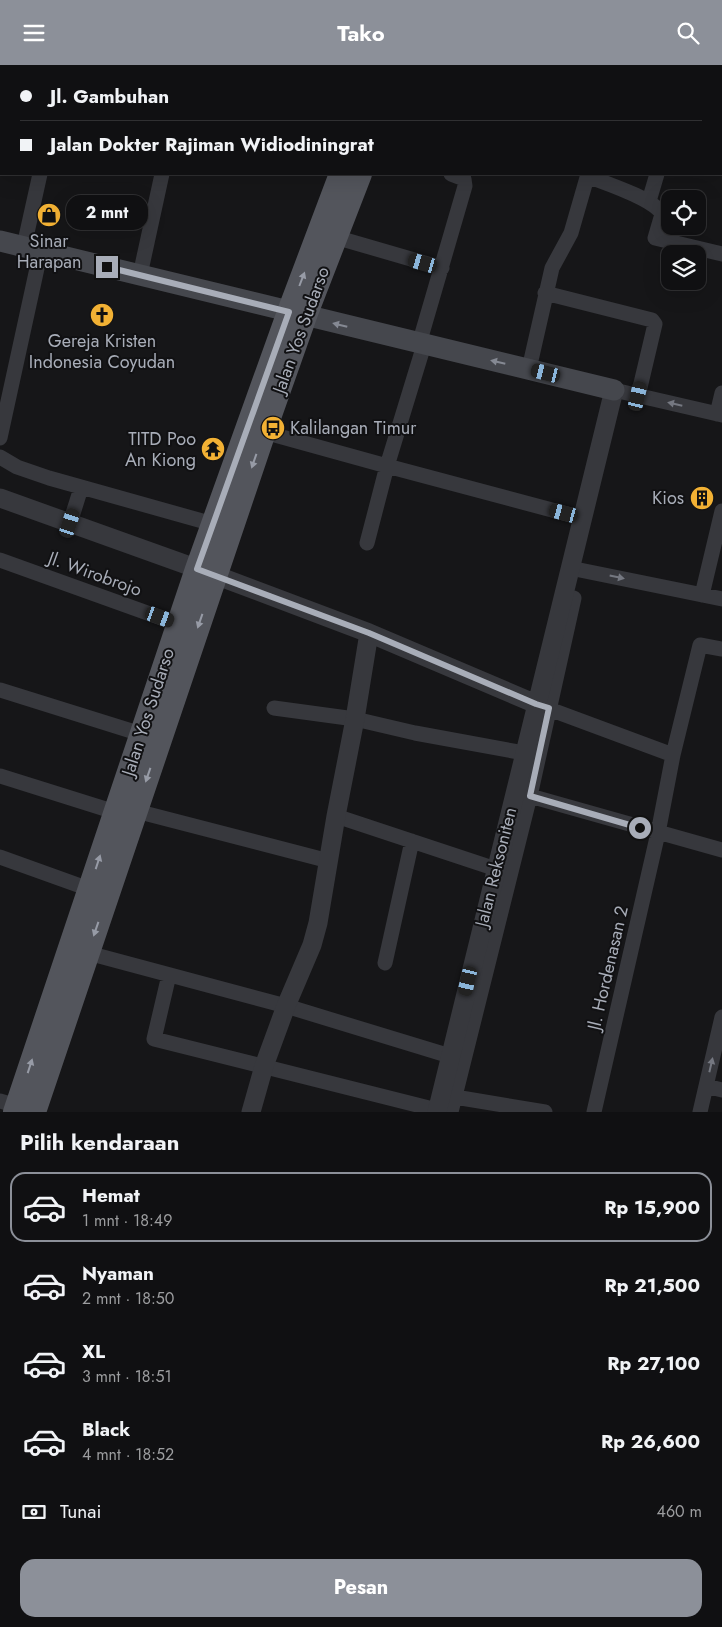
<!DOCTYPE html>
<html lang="id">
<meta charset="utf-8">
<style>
body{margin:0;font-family:Jost,sans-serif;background:#19191b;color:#f1f3f6;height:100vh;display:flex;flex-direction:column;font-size:19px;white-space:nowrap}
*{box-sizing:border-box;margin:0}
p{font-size:16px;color:#9c9d9f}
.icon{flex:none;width:28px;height:28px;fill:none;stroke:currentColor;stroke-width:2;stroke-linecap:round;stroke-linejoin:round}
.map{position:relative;height:1047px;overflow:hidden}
.drawer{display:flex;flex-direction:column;background:#101012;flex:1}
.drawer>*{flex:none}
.hud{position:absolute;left:0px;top:0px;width:722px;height:110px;box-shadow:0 5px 20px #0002,0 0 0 1px #303032;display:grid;align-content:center;height:110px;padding:0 20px;background:#101012}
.tools{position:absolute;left:661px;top:125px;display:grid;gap:10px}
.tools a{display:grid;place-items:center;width:45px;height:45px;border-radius:10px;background:#101012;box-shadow:0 5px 20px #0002,0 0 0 1px #303032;font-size:25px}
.end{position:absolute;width:22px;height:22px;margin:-11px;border:6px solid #a8adb8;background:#111;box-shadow:0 0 0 2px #111}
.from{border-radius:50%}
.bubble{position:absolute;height:35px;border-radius:15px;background:#101012;box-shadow:0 5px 20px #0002,0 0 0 1px #303032;font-size:16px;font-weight:700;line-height:35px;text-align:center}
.car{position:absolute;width:15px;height:30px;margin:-15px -8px;border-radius:6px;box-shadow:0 0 4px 1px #0007;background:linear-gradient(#222 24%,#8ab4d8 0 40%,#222 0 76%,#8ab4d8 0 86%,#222 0)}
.hud b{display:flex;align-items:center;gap:18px;height:48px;font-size:19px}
.hud b+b{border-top:1px solid #303032}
.hud i{width:12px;height:12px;background:#f1f3f6}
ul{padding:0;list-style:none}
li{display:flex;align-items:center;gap:15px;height:70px;margin:0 10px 8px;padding:0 10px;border:2px solid transparent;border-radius:15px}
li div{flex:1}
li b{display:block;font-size:19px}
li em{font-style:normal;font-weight:700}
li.active{border-color:#8c9099}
li>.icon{width:45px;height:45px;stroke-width:1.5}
h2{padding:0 20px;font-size:22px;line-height:60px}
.pay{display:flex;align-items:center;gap:12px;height:55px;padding:0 20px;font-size:19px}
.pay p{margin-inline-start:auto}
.button{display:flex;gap:10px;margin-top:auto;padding:10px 20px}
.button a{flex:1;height:58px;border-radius:15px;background:#8c9099;color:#fff;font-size:20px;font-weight:700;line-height:58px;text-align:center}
header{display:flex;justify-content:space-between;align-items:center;height:65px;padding:0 20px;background:#8c9099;color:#fff;font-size:22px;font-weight:700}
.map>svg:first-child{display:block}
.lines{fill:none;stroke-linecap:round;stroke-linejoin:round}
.minor{stroke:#37383d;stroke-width:15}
.tertiary{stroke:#37383d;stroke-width:19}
.secondary{stroke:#45474d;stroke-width:21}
.primary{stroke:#53555c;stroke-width:24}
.oneway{fill:#979ba6}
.oneway2{fill:#858993}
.oneway3{fill:#757881}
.route{stroke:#a8adb8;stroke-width:6}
.labels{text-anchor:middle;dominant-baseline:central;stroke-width:4;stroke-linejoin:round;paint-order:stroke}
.poi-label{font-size:18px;fill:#a8adb8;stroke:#111113}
.street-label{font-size:18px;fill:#a8adb8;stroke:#111113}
</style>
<header><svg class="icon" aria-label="menu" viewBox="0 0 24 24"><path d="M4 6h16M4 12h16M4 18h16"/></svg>Tako<svg class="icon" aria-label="search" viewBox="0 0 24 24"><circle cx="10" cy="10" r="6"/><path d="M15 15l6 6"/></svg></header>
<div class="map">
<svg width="722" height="1047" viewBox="0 0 722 1047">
<rect width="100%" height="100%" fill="#161618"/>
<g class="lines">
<path class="minor" d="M91,0L96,1
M65,1V0
M161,1V0
M621,1L622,0
M587,111C605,118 653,133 662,149L655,173L722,189
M649,136L657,109
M335,172L442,203
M24,181L40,109
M140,210L162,109
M545,228L652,255L655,259L638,331
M419,279L465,121L464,114L451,109
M529,304L552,203L571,168L588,109
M614,325L722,350
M717,349L722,328
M264,367L387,401L424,280
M0,373L41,185
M0,392L17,402L49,413L213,459
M70,458L81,423
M367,478L387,401L582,453
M0,495L178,559
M570,503L722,534
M702,530L722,446
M0,625L141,669
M541,641L673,690
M274,643L355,654L415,668L524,688
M0,711L115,747
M530,731L722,785
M136,746L329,796
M336,751L496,804
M0,792L89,824
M88,888L286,941L450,991
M385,898L412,776
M169,910L154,974L437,1045
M706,1021L722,1025
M455,1032L545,1047
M0,1036L17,1041
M451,1047L530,731L574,533
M594,1047L658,768L673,690L700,580L722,584
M700,1047L722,952"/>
<path class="tertiary" d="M0,433L215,510L369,568L536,639
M251,1047L264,1001L286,941L312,880L318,858L336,751L355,654L369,568
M437,1047L614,325"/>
<path class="secondary" d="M0,176L614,325"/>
<path class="primary" d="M382,1V0
M402,1L403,0
M15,1047L197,504L289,247L341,109
M34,1047L264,367L305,251L360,109"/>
</g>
<defs><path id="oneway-solid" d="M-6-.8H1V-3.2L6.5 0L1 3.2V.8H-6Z" transform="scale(1.25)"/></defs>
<g class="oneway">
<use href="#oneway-solid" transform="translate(302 214) rotate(-69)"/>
<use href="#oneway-solid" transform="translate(254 396) rotate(109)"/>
<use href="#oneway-solid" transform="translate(200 556) rotate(109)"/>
<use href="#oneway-solid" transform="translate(148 710) rotate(109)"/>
<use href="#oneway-solid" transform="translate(98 797) rotate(-72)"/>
<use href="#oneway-solid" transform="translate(96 864) rotate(109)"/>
<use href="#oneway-solid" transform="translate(30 1001) rotate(-72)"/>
</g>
<g class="oneway2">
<use href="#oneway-solid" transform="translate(340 260) rotate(-166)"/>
<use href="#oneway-solid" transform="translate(498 297) rotate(-167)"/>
</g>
<g class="oneway3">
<use href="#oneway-solid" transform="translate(675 339) rotate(-167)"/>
<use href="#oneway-solid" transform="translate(617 512) rotate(12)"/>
<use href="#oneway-solid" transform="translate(711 1000) rotate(-77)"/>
</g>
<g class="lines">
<path class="route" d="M107,202L289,247L197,504L369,568L536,639L549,643L530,731L640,763"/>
</g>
<defs>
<g id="shop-disc" transform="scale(1.25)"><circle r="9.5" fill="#f2b134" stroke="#111113"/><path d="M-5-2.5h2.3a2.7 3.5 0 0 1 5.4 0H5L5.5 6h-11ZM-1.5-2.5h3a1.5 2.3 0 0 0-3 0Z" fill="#111"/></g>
<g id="church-disc" transform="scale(1.25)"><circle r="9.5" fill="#f2b134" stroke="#111113"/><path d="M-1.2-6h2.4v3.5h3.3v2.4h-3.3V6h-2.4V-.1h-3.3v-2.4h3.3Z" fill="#111"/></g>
<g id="bus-disc" transform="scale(1.25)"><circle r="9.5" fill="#f2b134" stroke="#111113"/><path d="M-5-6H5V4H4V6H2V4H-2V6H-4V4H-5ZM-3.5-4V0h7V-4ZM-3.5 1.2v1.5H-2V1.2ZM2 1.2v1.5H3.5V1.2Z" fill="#111"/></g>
<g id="temple-disc" transform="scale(1.25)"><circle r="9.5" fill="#f2b134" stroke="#111113"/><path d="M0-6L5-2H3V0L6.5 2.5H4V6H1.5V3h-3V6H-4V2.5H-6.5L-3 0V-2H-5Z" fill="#111"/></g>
<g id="building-disc" transform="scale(1.25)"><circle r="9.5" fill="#f2b134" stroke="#111113"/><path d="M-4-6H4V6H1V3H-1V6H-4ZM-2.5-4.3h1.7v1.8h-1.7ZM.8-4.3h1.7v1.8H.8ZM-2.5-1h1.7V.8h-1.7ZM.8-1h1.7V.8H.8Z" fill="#111"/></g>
</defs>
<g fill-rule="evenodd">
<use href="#shop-disc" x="49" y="150"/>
<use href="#church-disc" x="102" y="250"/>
<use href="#bus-disc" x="273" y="363"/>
<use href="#temple-disc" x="213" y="384"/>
<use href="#building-disc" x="702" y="433"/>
</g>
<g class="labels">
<g class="poi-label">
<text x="49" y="176">Sinar<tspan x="49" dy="21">Harapan</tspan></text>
<text x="102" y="276">Gereja Kristen<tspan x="102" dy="21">Indonesia Coyudan</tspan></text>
<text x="290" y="363" text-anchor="start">Kalilangan Timur</text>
<text x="196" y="374" text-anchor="end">TITD Poo<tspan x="196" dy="21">An Kiong</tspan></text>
<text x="684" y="433" text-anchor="end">Kios</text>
</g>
<g class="street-label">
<text transform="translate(301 265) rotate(-70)">Jalan Yos Sudarso</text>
<text transform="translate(95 509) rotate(20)">Jl. Wirobrojo</text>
<text transform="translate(148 647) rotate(-72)">Jalan Yos Sudarso</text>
<text transform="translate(496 802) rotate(-76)">Jalan Reksoniten</text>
<text transform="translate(608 903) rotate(-77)">Jl. Hordenasan 2</text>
</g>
</g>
</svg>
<div class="tools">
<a><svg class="icon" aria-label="locate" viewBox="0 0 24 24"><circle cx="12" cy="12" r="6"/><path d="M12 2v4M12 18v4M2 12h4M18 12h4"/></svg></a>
<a><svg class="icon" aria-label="layers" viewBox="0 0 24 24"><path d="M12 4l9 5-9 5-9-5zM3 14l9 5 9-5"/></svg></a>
</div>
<i class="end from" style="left:640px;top:763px"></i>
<i class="end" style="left:107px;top:202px"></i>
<div class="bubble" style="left:66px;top:130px;width:82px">2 mnt</div>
<i class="car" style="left:423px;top:198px;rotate:286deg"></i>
<i class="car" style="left:546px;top:308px;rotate:284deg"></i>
<i class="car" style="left:638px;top:331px;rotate:13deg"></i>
<i class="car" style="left:564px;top:448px;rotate:285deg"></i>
<i class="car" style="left:70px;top:458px;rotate:18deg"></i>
<i class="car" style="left:160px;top:552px;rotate:110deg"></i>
<i class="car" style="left:468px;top:916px;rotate:193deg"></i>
<div class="hud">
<b><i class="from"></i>Jl. Gambuhan</b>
<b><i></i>Jalan Dokter Rajiman Widiodiningrat</b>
</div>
</div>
<section class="drawer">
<h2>Pilih kendaraan</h2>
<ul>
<li class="active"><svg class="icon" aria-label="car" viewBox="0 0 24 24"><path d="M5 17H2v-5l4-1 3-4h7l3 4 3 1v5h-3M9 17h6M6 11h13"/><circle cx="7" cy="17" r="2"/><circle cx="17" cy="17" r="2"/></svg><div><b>Hemat</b><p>1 mnt · 18:49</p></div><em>Rp 15,900</em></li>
<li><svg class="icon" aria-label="car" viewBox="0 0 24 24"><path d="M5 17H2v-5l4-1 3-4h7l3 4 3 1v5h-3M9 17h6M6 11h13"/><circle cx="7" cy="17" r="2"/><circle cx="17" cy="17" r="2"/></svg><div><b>Nyaman</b><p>2 mnt · 18:50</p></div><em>Rp 21,500</em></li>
<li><svg class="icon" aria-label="car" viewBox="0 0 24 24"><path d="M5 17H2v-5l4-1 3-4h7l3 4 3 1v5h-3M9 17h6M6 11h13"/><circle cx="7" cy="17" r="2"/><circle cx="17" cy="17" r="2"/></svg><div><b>XL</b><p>3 mnt · 18:51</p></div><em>Rp 27,100</em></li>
<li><svg class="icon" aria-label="car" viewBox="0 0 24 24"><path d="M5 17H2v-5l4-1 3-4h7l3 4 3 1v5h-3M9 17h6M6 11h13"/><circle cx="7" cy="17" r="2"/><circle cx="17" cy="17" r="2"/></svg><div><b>Black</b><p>4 mnt · 18:52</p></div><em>Rp 26,600</em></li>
</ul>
<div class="pay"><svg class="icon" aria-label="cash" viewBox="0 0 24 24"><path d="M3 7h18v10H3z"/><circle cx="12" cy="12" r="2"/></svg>Tunai<p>460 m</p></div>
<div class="button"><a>Pesan</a></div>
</section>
